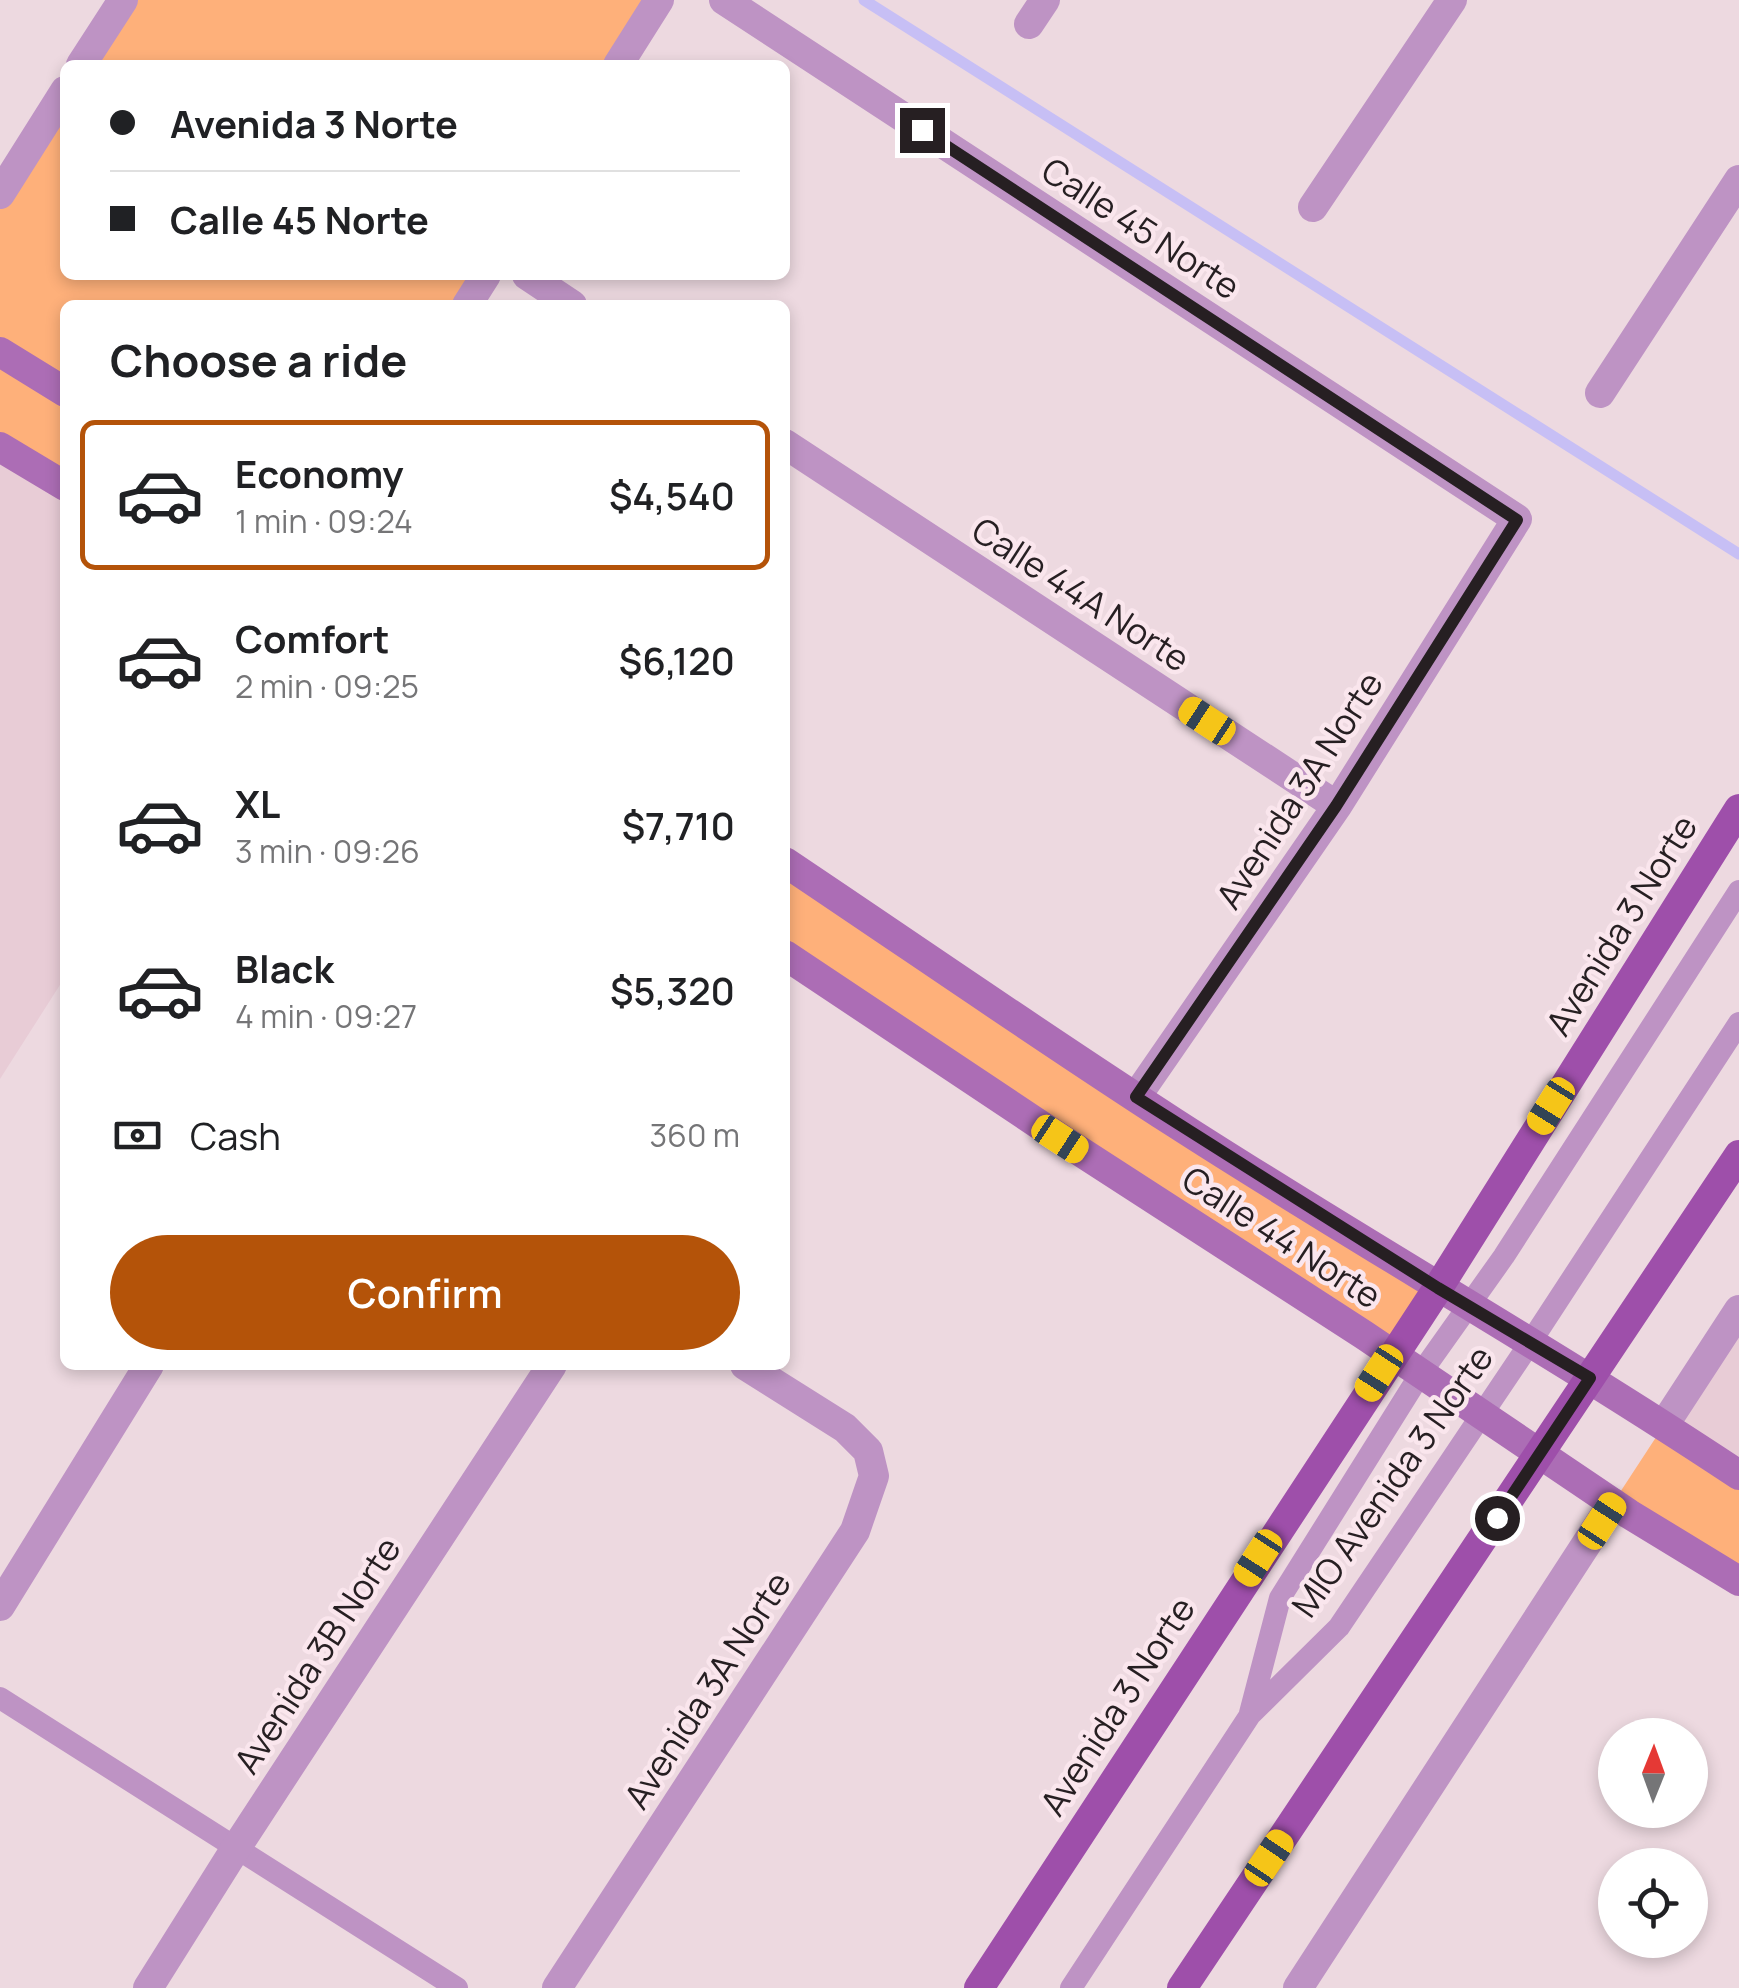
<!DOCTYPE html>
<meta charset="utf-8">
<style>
body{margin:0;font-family:Manrope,sans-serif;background:#f6f6f6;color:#202124;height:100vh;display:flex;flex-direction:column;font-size:38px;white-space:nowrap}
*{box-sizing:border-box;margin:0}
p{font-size:32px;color:#757577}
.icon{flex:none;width:55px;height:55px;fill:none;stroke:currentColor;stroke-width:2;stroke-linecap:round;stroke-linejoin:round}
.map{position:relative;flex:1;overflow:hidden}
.side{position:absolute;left:60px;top:300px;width:730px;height:1070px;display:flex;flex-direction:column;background:#fff;border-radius:15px;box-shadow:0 5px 15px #0003}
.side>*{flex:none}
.top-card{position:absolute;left:60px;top:60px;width:730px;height:220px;border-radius:15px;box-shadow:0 5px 15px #0003;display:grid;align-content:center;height:220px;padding:0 50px;background:#fff}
.needle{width:65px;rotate:1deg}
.controls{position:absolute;left:1598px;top:1718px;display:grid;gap:20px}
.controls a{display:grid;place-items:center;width:110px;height:110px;border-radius:50%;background:#fff;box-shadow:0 5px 15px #0003;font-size:50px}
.end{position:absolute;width:45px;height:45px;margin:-22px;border:12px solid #261f22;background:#fff;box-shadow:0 0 0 5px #fff}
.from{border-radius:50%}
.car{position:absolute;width:30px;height:60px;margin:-30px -15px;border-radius:12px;box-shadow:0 0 8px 2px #0007;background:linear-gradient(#f5c518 24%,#345 0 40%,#f5c518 0 76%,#345 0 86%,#f5c518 0)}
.top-card b{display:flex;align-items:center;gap:35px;height:95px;font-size:38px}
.top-card b+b{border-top:2px solid #e0e0e0}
.top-card i{width:25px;height:25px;background:#202124}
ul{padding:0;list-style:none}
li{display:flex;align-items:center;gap:30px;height:150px;margin:0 20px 15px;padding:0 30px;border:5px solid transparent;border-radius:15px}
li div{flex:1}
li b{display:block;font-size:38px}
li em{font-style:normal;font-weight:600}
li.selected{border-color:#b45309}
li>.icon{width:90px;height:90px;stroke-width:1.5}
h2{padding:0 50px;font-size:45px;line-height:120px}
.pay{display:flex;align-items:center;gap:25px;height:110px;padding:0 50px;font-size:38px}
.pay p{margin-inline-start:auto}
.cta{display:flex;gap:20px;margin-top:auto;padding:20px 50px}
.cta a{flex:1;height:115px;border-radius:60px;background:#b45309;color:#fff;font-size:40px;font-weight:600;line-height:115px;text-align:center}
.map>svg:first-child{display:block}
.built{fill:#e8ccd6}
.green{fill:#feb07a}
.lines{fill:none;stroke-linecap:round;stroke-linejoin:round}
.stream{stroke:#c7bff5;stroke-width:11}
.lane{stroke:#be93c4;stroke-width:22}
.street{stroke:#be93c4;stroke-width:30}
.secondary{stroke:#ac6db5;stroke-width:30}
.primary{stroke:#9e4faa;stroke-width:30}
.route{stroke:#261f22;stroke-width:12}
.labels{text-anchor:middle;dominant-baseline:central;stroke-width:9;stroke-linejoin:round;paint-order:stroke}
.street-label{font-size:35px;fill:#261f22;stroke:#fae6ed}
</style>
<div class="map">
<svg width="1739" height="1988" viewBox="0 0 1739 1988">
<rect width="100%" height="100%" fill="#edd9e0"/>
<path class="built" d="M0,447L65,486V977L0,1079Z
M1739,1310V1475L1664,1425Z"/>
<path class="green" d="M123,0H659L618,65H81Z
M65,91V275H486L467,305H65V486L0,447V194Z
M785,862L1438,1288L1391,1354L785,955Z
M1664,1425L1739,1475V1581L1613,1503Z"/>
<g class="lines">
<path class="stream" d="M864,0L1739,554"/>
<path class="lane" d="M0,1698L457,1988
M1250,1713L1280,1598L1421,1373L1504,1256L1739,891
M1071,1988L1250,1715L1339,1627L1530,1343L1739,1023"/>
<path class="street" d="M724,0L1517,519L1337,806L1136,1097
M1029,24L1045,0
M81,65L123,0
M618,65L659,0
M0,194L65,91
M1313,207L1452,0
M527,275L572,305
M467,305L486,275
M1600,393L1739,180
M785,444L1337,806
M1664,1425L1739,1310
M0,1606L149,1365
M148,1988L236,1848L552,1365
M557,1988L855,1531L874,1476L868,1451L845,1428L745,1365
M1298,1988L1613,1503"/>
<path class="secondary" d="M0,352L65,392
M0,447L65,486
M785,862C915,949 1043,1038 1175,1123C1361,1243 1554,1352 1739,1475
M785,955L1061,1139L1364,1335L1629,1514L1739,1581"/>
<path class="primary" d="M979,1988L1438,1288L1739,809
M1182,1988L1739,1155"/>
</g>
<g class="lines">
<path class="route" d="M922,130L1517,520L1336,806L1136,1097L1438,1288L1590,1378L1497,1518"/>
</g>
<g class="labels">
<g class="street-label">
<text transform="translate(1141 228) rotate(33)">Calle 45 Norte</text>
<text transform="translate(1081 594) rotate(33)">Calle 44A Norte</text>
<text transform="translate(1299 790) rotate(-57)">Avenida 3A Norte</text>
<text transform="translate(1621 925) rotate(-58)">Avenida 3 Norte</text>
<text transform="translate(1282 1237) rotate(33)">Calle 44 Norte</text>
<text transform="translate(1392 1481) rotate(-55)">MIO Avenida 3 Norte</text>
<text transform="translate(317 1655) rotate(-57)">Avenida 3B Norte</text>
<text transform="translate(707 1690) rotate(-57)">Avenida 3A Norte</text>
<text transform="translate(1117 1706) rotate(-57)">Avenida 3 Norte</text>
</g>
</g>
</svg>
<div class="controls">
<a><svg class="needle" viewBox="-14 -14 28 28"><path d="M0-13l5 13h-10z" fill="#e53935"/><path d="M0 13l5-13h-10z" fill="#757577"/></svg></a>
<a><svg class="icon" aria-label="locate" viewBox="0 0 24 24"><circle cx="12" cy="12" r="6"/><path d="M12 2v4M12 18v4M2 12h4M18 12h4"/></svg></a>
</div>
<i class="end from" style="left:1497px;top:1518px"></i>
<i class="end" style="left:922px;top:130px"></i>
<i class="car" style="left:1207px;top:721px;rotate:303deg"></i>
<i class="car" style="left:1551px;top:1106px;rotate:212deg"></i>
<i class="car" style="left:1060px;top:1139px;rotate:123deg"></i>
<i class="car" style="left:1379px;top:1373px;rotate:213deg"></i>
<i class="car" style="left:1602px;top:1521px;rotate:33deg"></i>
<i class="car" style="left:1258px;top:1558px;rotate:213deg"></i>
<i class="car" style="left:1269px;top:1858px;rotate:34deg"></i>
<div class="top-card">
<b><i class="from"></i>Avenida 3 Norte</b>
<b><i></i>Calle 45 Norte</b>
</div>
<section class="side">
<h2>Choose a ride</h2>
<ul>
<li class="selected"><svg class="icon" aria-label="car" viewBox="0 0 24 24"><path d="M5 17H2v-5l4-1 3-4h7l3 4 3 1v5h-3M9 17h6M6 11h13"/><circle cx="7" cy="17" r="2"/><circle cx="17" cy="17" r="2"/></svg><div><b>Economy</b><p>1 min · 09:24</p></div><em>$4,540</em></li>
<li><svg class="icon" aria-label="car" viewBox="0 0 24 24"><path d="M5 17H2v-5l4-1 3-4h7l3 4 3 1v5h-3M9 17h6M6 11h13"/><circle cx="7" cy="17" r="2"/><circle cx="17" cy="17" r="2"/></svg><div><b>Comfort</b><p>2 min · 09:25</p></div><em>$6,120</em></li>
<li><svg class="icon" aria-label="car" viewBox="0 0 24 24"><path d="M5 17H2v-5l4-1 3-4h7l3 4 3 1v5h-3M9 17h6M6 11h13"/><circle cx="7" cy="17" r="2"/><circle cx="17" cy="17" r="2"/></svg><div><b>XL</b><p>3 min · 09:26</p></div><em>$7,710</em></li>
<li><svg class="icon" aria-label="car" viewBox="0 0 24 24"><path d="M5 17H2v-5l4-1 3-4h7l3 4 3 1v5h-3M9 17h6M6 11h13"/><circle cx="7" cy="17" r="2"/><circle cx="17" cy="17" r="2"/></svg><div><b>Black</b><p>4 min · 09:27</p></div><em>$5,320</em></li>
</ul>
<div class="pay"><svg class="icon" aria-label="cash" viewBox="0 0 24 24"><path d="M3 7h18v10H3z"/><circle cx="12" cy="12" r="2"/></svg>Cash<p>360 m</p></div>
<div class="cta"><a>Confirm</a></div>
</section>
</div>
